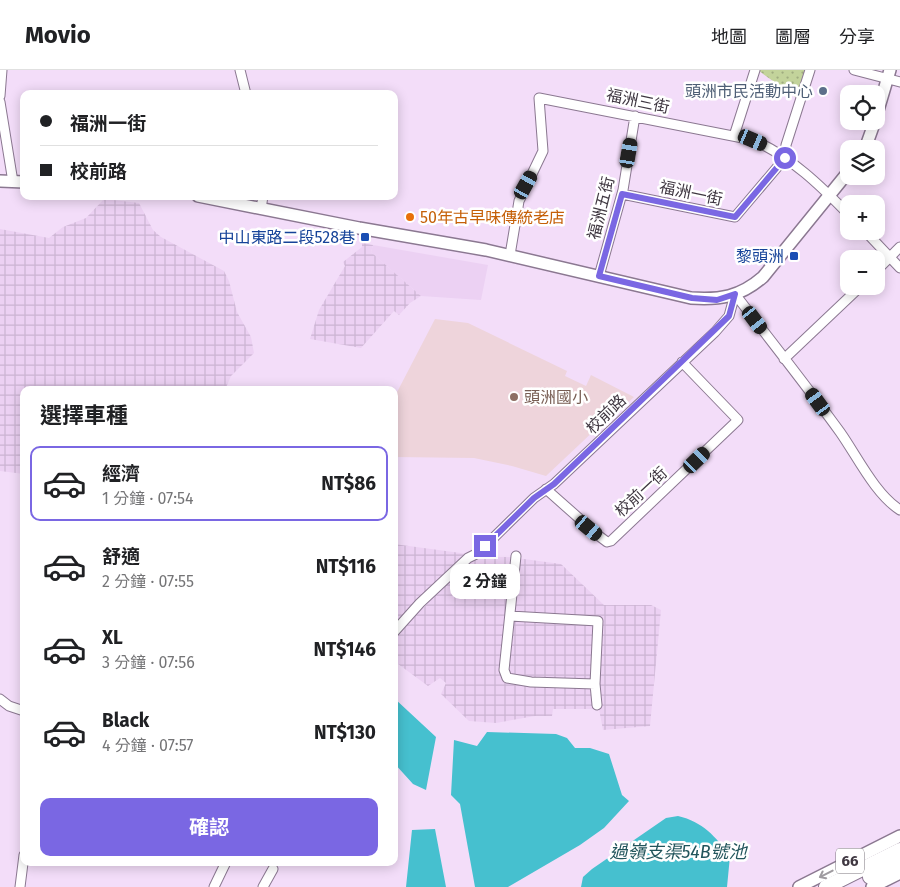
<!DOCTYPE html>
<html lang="zh-TW">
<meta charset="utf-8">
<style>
body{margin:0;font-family:"Fira Sans","Noto Sans TC",sans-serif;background:#f2f2f2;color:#202124;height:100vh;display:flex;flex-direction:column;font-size:19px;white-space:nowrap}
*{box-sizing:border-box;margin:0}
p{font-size:16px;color:#757577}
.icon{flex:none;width:28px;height:28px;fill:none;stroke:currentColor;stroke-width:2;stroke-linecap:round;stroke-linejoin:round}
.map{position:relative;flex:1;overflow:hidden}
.side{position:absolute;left:20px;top:316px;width:378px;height:480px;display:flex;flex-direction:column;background:#fff;border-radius:10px;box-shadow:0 2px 12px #0003}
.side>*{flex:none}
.top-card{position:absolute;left:20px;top:20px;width:378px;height:110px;border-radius:10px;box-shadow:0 2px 12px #0003;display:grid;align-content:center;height:110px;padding:0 20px;background:#fff}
.fabs{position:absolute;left:840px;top:15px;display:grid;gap:10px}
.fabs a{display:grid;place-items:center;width:45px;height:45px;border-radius:10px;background:#fff;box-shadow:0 2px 12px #0003;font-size:25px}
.end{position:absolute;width:22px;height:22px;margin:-11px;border:6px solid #7a67e3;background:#fff;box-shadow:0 0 0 2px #fff}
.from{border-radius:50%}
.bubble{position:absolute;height:35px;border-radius:10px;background:#fff;box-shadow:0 2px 12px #0003;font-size:16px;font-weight:700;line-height:35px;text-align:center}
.car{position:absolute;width:15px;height:30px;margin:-15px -8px;border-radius:6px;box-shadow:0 0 4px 1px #0007;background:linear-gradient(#222 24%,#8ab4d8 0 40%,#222 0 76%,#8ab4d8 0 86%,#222 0)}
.top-card b{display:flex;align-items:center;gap:18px;height:48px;font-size:19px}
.top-card b+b{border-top:1px solid #e0e0e0}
.top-card i{width:12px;height:12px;background:#202124}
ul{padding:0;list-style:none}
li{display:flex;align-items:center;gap:15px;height:75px;margin:0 10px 8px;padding:0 10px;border:2px solid transparent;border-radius:10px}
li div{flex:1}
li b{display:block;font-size:19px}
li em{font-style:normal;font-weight:700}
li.selected{border-color:#7a67e3}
li>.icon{width:45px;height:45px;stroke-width:1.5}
h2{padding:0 20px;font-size:22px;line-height:60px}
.cta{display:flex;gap:10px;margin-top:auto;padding:10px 20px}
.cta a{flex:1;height:58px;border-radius:10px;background:#7a67e3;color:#fff;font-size:20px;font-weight:700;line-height:58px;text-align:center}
header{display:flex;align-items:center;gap:30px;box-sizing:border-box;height:70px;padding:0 25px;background:#fff;border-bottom:1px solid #e0e0e0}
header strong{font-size:24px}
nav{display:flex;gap:28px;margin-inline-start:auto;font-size:18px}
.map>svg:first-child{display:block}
.built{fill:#ecd1f3}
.industrial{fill:url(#industrial-grid)}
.education{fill:#eed4db}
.park{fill:url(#park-dots)}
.water{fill:#46c0cf}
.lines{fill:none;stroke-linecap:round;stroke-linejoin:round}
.minor-casing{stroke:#8b7891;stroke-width:11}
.major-casing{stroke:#8b7891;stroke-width:14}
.highway-casing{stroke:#8b7891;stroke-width:16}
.minor{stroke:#fff;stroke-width:9}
.major{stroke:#fff;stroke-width:11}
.highway{stroke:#fff;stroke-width:14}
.oneway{stroke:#9f9ba0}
.route{stroke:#7a67e3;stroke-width:6}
.service-dot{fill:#5c6f8a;stroke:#fff;stroke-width:2}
.food-dot{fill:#e8710a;stroke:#fff;stroke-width:2}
.transit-dot{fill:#1a4fb4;stroke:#fff;stroke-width:2}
.education-dot{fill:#8d6e63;stroke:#fff;stroke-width:2}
.labels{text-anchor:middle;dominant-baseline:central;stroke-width:5;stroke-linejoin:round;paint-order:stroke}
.shield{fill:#fff;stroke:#79737a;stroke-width:1}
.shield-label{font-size:15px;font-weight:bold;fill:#3f3741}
.service-label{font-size:16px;fill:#4e5e75;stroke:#fff;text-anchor:end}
.street-label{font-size:16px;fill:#3f3741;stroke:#fff}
.food-label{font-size:16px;fill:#c56008;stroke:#fff;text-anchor:start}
.transit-label{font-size:16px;fill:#164399;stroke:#fff;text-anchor:end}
.education-label{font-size:16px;fill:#785e54;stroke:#fff;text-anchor:start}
.water-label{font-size:18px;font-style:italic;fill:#22555c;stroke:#fff}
</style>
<header>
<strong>Movio</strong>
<nav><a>地圖</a><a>圖層</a><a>分享</a></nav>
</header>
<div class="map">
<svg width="900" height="817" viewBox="0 0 900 817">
<defs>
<pattern id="industrial-grid" width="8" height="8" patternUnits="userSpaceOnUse" patternTransform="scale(1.25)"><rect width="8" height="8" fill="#ecd1f3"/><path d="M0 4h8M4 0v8" fill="none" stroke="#cbb4d2"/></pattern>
<pattern id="park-dots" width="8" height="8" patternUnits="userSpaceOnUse" patternTransform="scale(1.25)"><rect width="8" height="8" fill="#c3d39b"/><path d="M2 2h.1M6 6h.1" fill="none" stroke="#a0ac80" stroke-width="1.8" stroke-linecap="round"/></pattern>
</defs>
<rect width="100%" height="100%" fill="#f3ddf9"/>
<path class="built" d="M373,175L488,195L481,230L421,226L371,182Z"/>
<path class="industrial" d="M104,129L139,133L153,160L161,167L224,201L229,211L237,242L251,267L254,283L231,306L225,320H24V404L0,401V159L49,168L63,157L86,148Z
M362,173L373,175L371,182L421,226L410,233L399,245L394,241L361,278L310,269L319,240L345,196L343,192L362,177Z
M394,474L468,484L394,558Z
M473,487H509L561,494L604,535H651L661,540L650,656L603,660L599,639H553L552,646H535L496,653L469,651L441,624L446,613L440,608L428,616L394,591V568Z"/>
<path class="education" d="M435,249L468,253L567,301L565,306L586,316L591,305L634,327L619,341H615L546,406L512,396L474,388L394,387V328Z"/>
<path class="park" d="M807,0L798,29L759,1V0Z"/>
<path class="water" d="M394,628L436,667L426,720L413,714L394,693Z
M487,662L556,664L567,668L575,678H590L609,684L622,725L629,731L604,758L580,775L508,817H475L460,734L451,725L454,670L477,676Z
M678,746C703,752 715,766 730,786L727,817H581L583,807L592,799L666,748Z
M435,759L446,817H406L412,760Z"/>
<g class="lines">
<g class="minor-casing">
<path id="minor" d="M240,0L246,24
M854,0L900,12
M0,26L2,0
M0,32L13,112
M734,66L755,0
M622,124L735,147L785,88L786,75L810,0
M261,139L263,126
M865,161L900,198
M510,185L519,131L543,81L539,28L753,70C790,86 821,116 849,145
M876,201L900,177
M599,206L623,120L635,46
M735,224C770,270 806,315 840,362C857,386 875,424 900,440
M784,289L861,216
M546,419L599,466L607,472L611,471L738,350L682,292
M516,486L504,600L507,608L531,612L595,614
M510,546L598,551L595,614L597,635
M394,562L420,533L468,488L478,483L534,428L554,414L715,262L729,246L735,224
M0,629L9,636L24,641
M20,817L24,785
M214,817L226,792
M263,817L273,799"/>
</g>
<g class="major-casing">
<path id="major" d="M876,47L890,0
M865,79L875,51
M0,111L24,112
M198,126L359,158L486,180L691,228C720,230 740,227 763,207L849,101
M799,817L900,766
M872,817L900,803"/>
</g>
<g class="highway-casing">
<path id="highway" d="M870,807L900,791
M826,817L900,780"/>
</g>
<use href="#minor" class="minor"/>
<use href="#major" class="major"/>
<use href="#highway" class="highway"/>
</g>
<defs><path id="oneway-shaft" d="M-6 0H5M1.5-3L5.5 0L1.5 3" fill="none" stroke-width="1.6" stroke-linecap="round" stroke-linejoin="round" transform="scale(1.25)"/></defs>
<use class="oneway" href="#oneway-shaft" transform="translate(826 804) rotate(153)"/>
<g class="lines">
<path class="route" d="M485,476L534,428L554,414L729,246L735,224L717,230L692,228L599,206L622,124L735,147L785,88"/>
</g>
<circle class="service-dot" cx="823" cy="21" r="5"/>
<circle class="food-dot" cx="410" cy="147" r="5"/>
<g class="transit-dot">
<rect x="360" y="162" width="10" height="10" rx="2.5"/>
<rect x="789" y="181" width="10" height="10" rx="2.5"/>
</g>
<circle class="education-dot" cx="514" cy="327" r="5"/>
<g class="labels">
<rect class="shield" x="836" y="778.5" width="28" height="25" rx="4"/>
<g class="shield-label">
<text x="850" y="791">66</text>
</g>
<g class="service-label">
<text x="813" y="21">頭洲市民活動中心</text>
</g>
<g class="street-label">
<text transform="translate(638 31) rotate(12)">福洲三街</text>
<text transform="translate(691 123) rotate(12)">福洲一街</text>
<text transform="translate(601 138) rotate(-76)">福洲五街</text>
<text transform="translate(606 344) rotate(-44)">校前路</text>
<text transform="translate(641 422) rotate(-43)">校前一街</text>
</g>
<g class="food-label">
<text x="420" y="147">50年古早味傳統老店</text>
</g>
<g class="transit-label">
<text x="355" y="167">中山東路二段528巷</text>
<text x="784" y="186">黎頭洲</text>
</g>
<g class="education-label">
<text x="524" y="327">頭洲國小</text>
</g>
<g class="water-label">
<text x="678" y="782">過嶺支渠54B號池</text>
</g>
</g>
</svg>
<div class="fabs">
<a><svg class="icon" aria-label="locate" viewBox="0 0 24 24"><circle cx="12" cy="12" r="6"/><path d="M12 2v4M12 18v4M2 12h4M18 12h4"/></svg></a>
<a><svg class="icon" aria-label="layers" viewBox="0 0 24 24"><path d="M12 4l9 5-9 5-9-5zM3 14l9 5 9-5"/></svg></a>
<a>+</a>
<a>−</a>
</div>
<i class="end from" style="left:785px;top:88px"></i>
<i class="end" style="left:485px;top:476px"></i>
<div class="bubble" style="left:450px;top:494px;width:70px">2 分鐘</div>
<i class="car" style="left:753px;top:70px;rotate:113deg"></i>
<i class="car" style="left:629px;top:83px;rotate:10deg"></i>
<i class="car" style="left:526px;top:115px;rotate:29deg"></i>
<i class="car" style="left:755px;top:250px;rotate:143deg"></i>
<i class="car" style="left:818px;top:332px;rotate:324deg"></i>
<i class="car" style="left:697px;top:390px;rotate:46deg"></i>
<i class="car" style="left:589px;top:458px;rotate:130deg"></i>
<div class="top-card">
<b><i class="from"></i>福洲一街</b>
<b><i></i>校前路</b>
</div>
<section class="side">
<h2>選擇車種</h2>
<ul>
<li class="selected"><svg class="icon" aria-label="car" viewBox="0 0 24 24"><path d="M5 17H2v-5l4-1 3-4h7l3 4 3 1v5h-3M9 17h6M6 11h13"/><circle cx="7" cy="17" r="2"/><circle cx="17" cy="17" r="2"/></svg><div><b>經濟</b><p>1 分鐘 · 07:54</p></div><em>NT$86</em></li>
<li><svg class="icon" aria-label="car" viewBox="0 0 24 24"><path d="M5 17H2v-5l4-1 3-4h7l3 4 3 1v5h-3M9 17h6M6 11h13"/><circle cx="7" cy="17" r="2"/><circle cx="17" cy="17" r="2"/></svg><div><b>舒適</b><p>2 分鐘 · 07:55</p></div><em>NT$116</em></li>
<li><svg class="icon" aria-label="car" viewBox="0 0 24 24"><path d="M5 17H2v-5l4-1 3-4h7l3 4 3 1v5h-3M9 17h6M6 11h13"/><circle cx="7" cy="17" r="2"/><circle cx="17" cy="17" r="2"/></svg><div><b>XL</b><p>3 分鐘 · 07:56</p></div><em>NT$146</em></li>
<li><svg class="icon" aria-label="car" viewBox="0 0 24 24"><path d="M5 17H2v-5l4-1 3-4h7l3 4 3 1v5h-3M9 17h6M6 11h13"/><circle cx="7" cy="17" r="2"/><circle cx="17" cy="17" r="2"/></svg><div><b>Black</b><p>4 分鐘 · 07:57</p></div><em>NT$130</em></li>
</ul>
<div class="cta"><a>確認</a></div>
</section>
</div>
